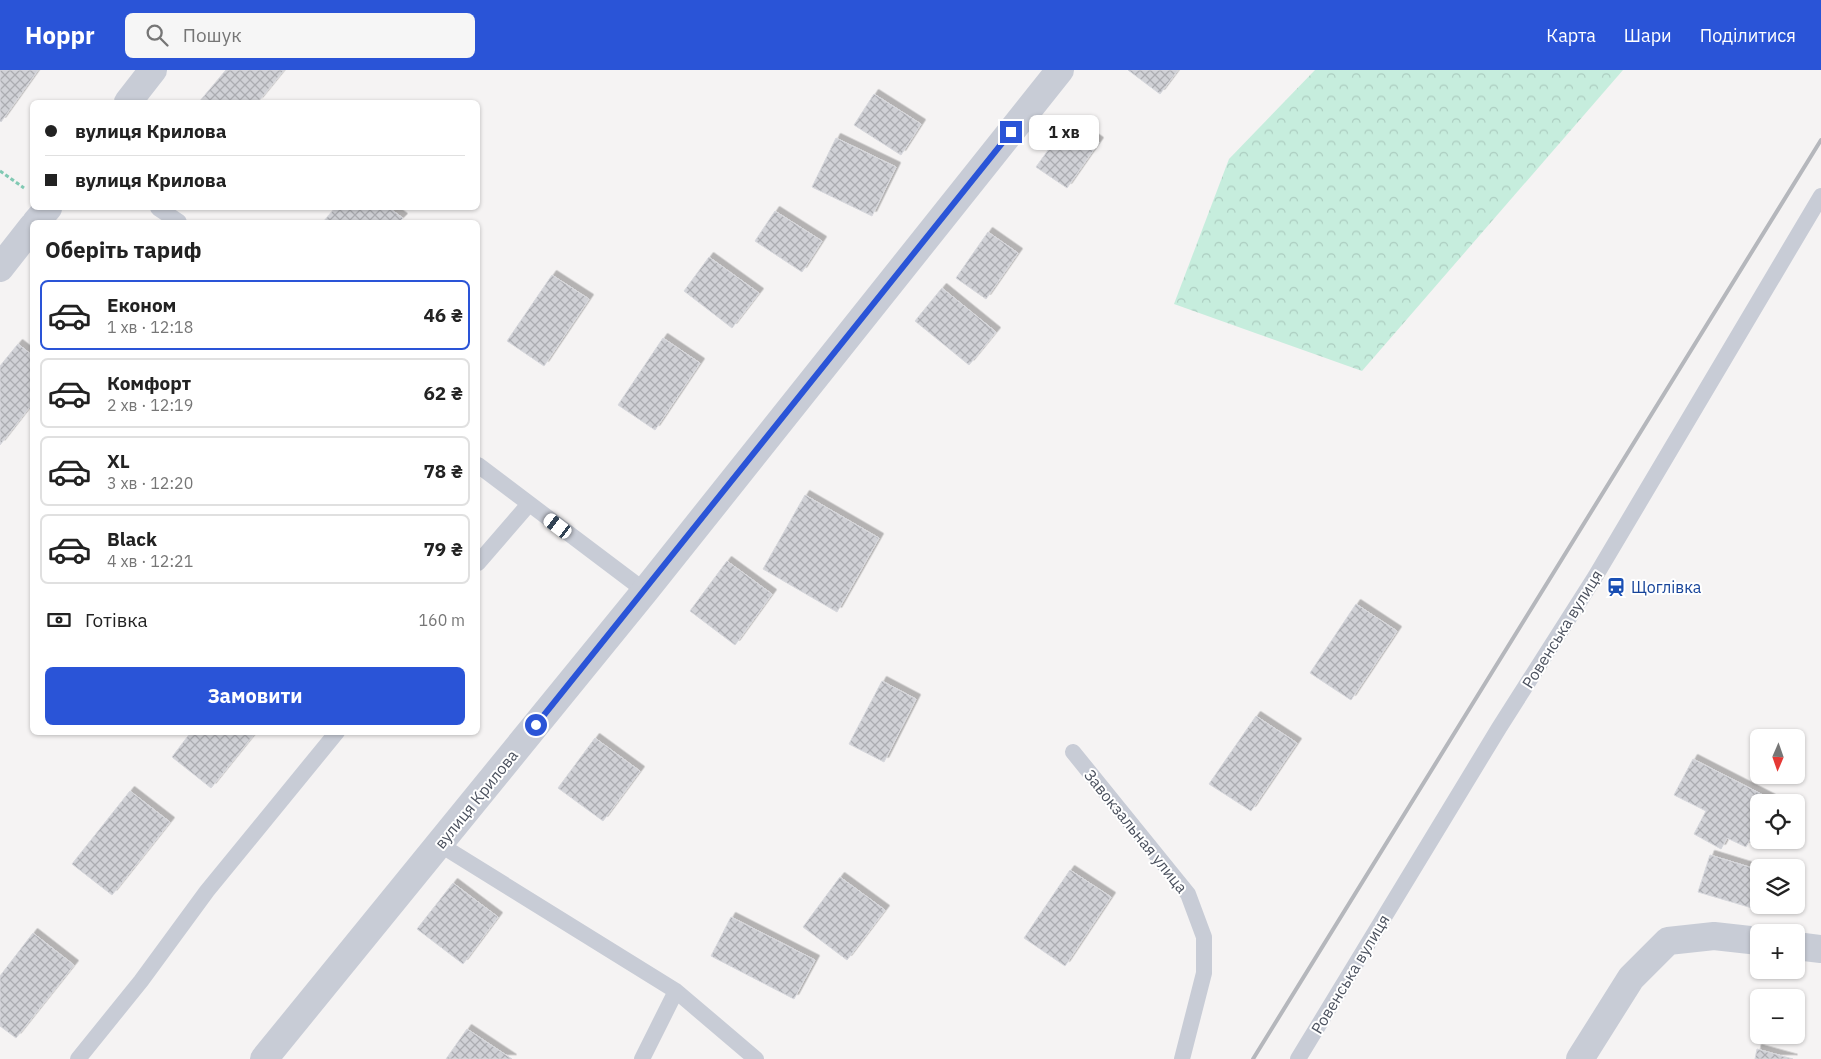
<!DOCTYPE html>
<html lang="uk">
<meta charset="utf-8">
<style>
body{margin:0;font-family:"IBM Plex Sans",sans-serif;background:#f6f6f6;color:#222;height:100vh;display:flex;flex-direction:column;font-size:19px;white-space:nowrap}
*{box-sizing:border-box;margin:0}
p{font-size:16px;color:#767676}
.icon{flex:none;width:28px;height:28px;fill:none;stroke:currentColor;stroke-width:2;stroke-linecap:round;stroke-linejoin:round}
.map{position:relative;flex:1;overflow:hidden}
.drawer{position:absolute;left:30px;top:150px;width:450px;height:515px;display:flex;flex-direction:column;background:#fff;border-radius:8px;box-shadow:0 1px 4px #0004}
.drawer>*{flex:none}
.top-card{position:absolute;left:30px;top:30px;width:450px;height:110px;border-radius:8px;box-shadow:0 1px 4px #0004;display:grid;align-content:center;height:110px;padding:0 15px;background:#fff}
.needle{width:32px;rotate:182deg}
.fabs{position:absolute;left:1750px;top:659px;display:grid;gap:10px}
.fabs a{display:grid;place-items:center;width:55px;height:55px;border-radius:8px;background:#fff;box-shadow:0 1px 4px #0004;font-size:25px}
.end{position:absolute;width:22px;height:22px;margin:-11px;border:6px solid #2a54d7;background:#fff;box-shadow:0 0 0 2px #fff}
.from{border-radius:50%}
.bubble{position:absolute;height:35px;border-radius:8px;background:#fff;box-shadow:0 1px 4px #0004;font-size:16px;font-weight:700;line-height:35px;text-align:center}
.car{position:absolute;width:15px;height:30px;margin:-15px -8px;border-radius:6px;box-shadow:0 0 4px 1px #0007;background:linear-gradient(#fff 24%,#345 0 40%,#fff 0 76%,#345 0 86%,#fff 0)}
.top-card b{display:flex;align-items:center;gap:18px;height:48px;font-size:19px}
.top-card b+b{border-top:1px solid #e0e0e0}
.top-card i{width:12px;height:12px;background:#222}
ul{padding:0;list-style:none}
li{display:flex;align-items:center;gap:15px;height:70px;margin:0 10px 8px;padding:0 5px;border:2px solid #e0e0e0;border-radius:8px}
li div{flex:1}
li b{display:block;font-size:19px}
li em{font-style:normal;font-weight:700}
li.active{border-color:#2a54d7}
li>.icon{width:45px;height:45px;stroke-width:1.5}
h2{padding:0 15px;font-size:22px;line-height:60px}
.pay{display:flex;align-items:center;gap:12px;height:55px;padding:0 15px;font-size:19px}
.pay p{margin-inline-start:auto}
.primary-button{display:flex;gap:10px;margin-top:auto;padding:10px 15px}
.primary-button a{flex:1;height:58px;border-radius:8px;background:#2a54d7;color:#fff;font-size:20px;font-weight:700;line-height:58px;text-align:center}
header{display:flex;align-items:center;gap:30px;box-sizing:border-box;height:70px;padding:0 25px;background:#2a54d7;color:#fff}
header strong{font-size:24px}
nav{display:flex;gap:28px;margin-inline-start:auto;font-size:18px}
.search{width:350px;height:45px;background:#f6f6f6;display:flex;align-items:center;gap:12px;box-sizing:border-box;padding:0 18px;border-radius:8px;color:#767676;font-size:19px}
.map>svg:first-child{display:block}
.forest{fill:url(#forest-crowns)}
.building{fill:url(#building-cross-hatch);stroke:#d7d8dd;filter:url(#shadow)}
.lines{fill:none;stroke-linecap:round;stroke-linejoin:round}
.path{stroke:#81c9b3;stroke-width:3;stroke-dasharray:4 2.5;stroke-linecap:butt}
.lane{stroke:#c8ccd6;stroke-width:16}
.street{stroke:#c8ccd6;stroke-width:28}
.rail{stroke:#b5b7bc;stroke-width:4}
.route{stroke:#2a54d7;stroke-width:6}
.labels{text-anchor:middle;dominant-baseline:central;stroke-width:4;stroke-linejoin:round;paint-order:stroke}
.transit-label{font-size:16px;fill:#164399;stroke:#fff;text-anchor:start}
.street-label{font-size:16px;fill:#4c525f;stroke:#fff}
</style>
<header>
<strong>Hoppr</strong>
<div class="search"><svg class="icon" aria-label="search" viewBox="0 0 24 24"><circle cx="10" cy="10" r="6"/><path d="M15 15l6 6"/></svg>Пошук</div>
<nav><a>Карта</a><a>Шари</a><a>Поділитися</a></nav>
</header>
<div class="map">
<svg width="1821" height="989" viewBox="0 0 1821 989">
<defs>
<pattern id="forest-crowns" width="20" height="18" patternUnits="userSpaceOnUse" patternTransform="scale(1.25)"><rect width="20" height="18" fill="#c6eddd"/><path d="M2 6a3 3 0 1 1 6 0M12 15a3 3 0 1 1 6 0" fill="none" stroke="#accdc0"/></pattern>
<pattern id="building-cross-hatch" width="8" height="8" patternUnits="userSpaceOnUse" patternTransform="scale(1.25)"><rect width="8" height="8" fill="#d0d1d6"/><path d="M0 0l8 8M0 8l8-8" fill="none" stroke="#abacb1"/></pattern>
<filter id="shadow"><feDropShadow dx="4.5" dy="-4.5" stdDeviation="0" flood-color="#0004"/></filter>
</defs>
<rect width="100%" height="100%" fill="#f5f3f3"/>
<path class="forest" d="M1315,0H1623L1362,301L1174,234L1229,89Z"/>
<path class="building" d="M0,0H38L1,52L0,51Z
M226,0H284L258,32H199Z
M1128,0H1178L1160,24Z
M874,24L921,54L901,85L854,55Z
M1069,51L1099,72L1067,118L1036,97Z
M836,68L896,97L872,146L812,117Z
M335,138H389L403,148L399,152H323Z
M775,141L822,171L802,202L755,171Z
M988,162L1018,183L986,229L956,208Z
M709,187L759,223L732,258L684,221Z
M552,205L589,229L544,296L507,271Z
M942,218L996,262L969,295L915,251Z
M663,268L700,293L655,360L618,335Z
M18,274L32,285V334L0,375V296Z
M805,425L879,468L837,542L763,499Z
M727,491L772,524L735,575L690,541Z
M1356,534L1397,561L1351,630L1310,603Z
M882,611L916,629L884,692L849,674Z
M1256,646L1297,673L1251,741L1209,714Z
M191,662H256L211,718L172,687Z
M595,668L640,701L603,751L558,718Z
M1693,689L1771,729L1769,732H1759V752L1746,777L1727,768L1721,779L1694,764L1706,741L1674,725Z
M130,721L170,752L112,825L72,794Z
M1710,785L1759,800V815L1752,838L1698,822Z
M1070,800L1111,827L1065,896L1024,868Z
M840,807L885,840L847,890L803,857Z
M453,813L498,847L463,894L417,859Z
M731,847L815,890L794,929L711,886Z
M33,863L74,895L16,968L0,956V906Z
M467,959L512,989H446Z
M1757,979L1793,989H1755Z"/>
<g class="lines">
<path class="path" d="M0,101L24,118"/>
<path class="lane" d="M158,138L179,152
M478,395L645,521
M478,493L529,434
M1073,682L1188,824L1204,867V903L1182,989
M439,774L676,921L756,989
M78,989L141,911L207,821L337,662
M642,989L676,921
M1298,989L1499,658L1595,507L1821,126"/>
<path class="street" d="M128,32L153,0
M36,152L48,138
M0,198L32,157
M1796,876L1821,879
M264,989L645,521L1060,0
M1580,989L1631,908L1668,871L1714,866L1759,871"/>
<path class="rail" d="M1253,989L1821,70"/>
</g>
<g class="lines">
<path class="route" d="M536,655L1011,62"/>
</g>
<defs>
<g id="station-bare" transform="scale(1.5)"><path d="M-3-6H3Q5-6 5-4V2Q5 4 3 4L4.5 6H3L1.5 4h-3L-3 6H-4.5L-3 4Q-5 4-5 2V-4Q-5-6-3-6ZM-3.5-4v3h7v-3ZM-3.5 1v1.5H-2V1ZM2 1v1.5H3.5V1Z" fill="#1a4fb4" stroke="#fff" stroke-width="2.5" paint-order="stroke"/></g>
</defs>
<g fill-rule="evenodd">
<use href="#station-bare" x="1616" y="517"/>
</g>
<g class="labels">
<g class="transit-label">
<text x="1631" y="517">Щоглівка</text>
</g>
<g class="street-label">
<text transform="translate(1562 559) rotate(-58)">Ровенська вулиця</text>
<text transform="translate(476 729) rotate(-51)">вулиця Крилова</text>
<text transform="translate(1136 761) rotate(51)">Завокзальная улица</text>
<text transform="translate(1350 904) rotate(-59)">Ровенська вулиця</text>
</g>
</g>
</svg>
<div class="fabs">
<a><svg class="needle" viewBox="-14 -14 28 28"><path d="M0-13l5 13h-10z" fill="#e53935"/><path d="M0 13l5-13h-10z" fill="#767676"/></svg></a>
<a><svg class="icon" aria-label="locate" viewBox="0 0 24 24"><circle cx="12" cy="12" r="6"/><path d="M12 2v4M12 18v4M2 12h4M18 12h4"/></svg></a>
<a><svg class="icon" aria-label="layers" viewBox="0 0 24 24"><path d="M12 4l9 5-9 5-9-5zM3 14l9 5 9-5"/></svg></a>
<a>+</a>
<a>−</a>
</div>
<i class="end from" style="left:536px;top:655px"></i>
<i class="end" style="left:1011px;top:62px"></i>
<div class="bubble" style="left:1029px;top:45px;width:70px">1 хв</div>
<i class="car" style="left:558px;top:456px;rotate:307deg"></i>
<div class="top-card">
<b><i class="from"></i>вулиця Крилова</b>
<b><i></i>вулиця Крилова</b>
</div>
<section class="drawer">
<h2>Оберіть тариф</h2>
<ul>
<li class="active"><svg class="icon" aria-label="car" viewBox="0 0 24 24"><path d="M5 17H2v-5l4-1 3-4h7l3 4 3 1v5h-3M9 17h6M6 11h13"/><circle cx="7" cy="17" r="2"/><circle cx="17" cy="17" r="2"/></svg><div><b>Економ</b><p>1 хв · 12:18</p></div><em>46 ₴</em></li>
<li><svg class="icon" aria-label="car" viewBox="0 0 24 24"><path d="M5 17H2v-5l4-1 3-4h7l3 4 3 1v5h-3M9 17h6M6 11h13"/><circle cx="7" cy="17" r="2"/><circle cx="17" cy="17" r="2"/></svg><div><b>Комфорт</b><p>2 хв · 12:19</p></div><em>62 ₴</em></li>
<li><svg class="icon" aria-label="car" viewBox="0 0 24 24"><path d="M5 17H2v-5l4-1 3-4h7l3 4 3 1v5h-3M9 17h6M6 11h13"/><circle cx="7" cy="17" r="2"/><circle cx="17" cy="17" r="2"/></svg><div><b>XL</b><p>3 хв · 12:20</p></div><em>78 ₴</em></li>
<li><svg class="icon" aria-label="car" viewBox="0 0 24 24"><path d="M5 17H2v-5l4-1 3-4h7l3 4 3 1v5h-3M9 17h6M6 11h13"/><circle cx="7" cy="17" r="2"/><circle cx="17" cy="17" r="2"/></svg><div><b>Black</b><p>4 хв · 12:21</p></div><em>79 ₴</em></li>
</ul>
<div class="pay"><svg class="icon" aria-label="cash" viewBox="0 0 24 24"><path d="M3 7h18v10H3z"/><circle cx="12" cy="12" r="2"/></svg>Готівка<p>160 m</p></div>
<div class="primary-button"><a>Замовити</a></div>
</section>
</div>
